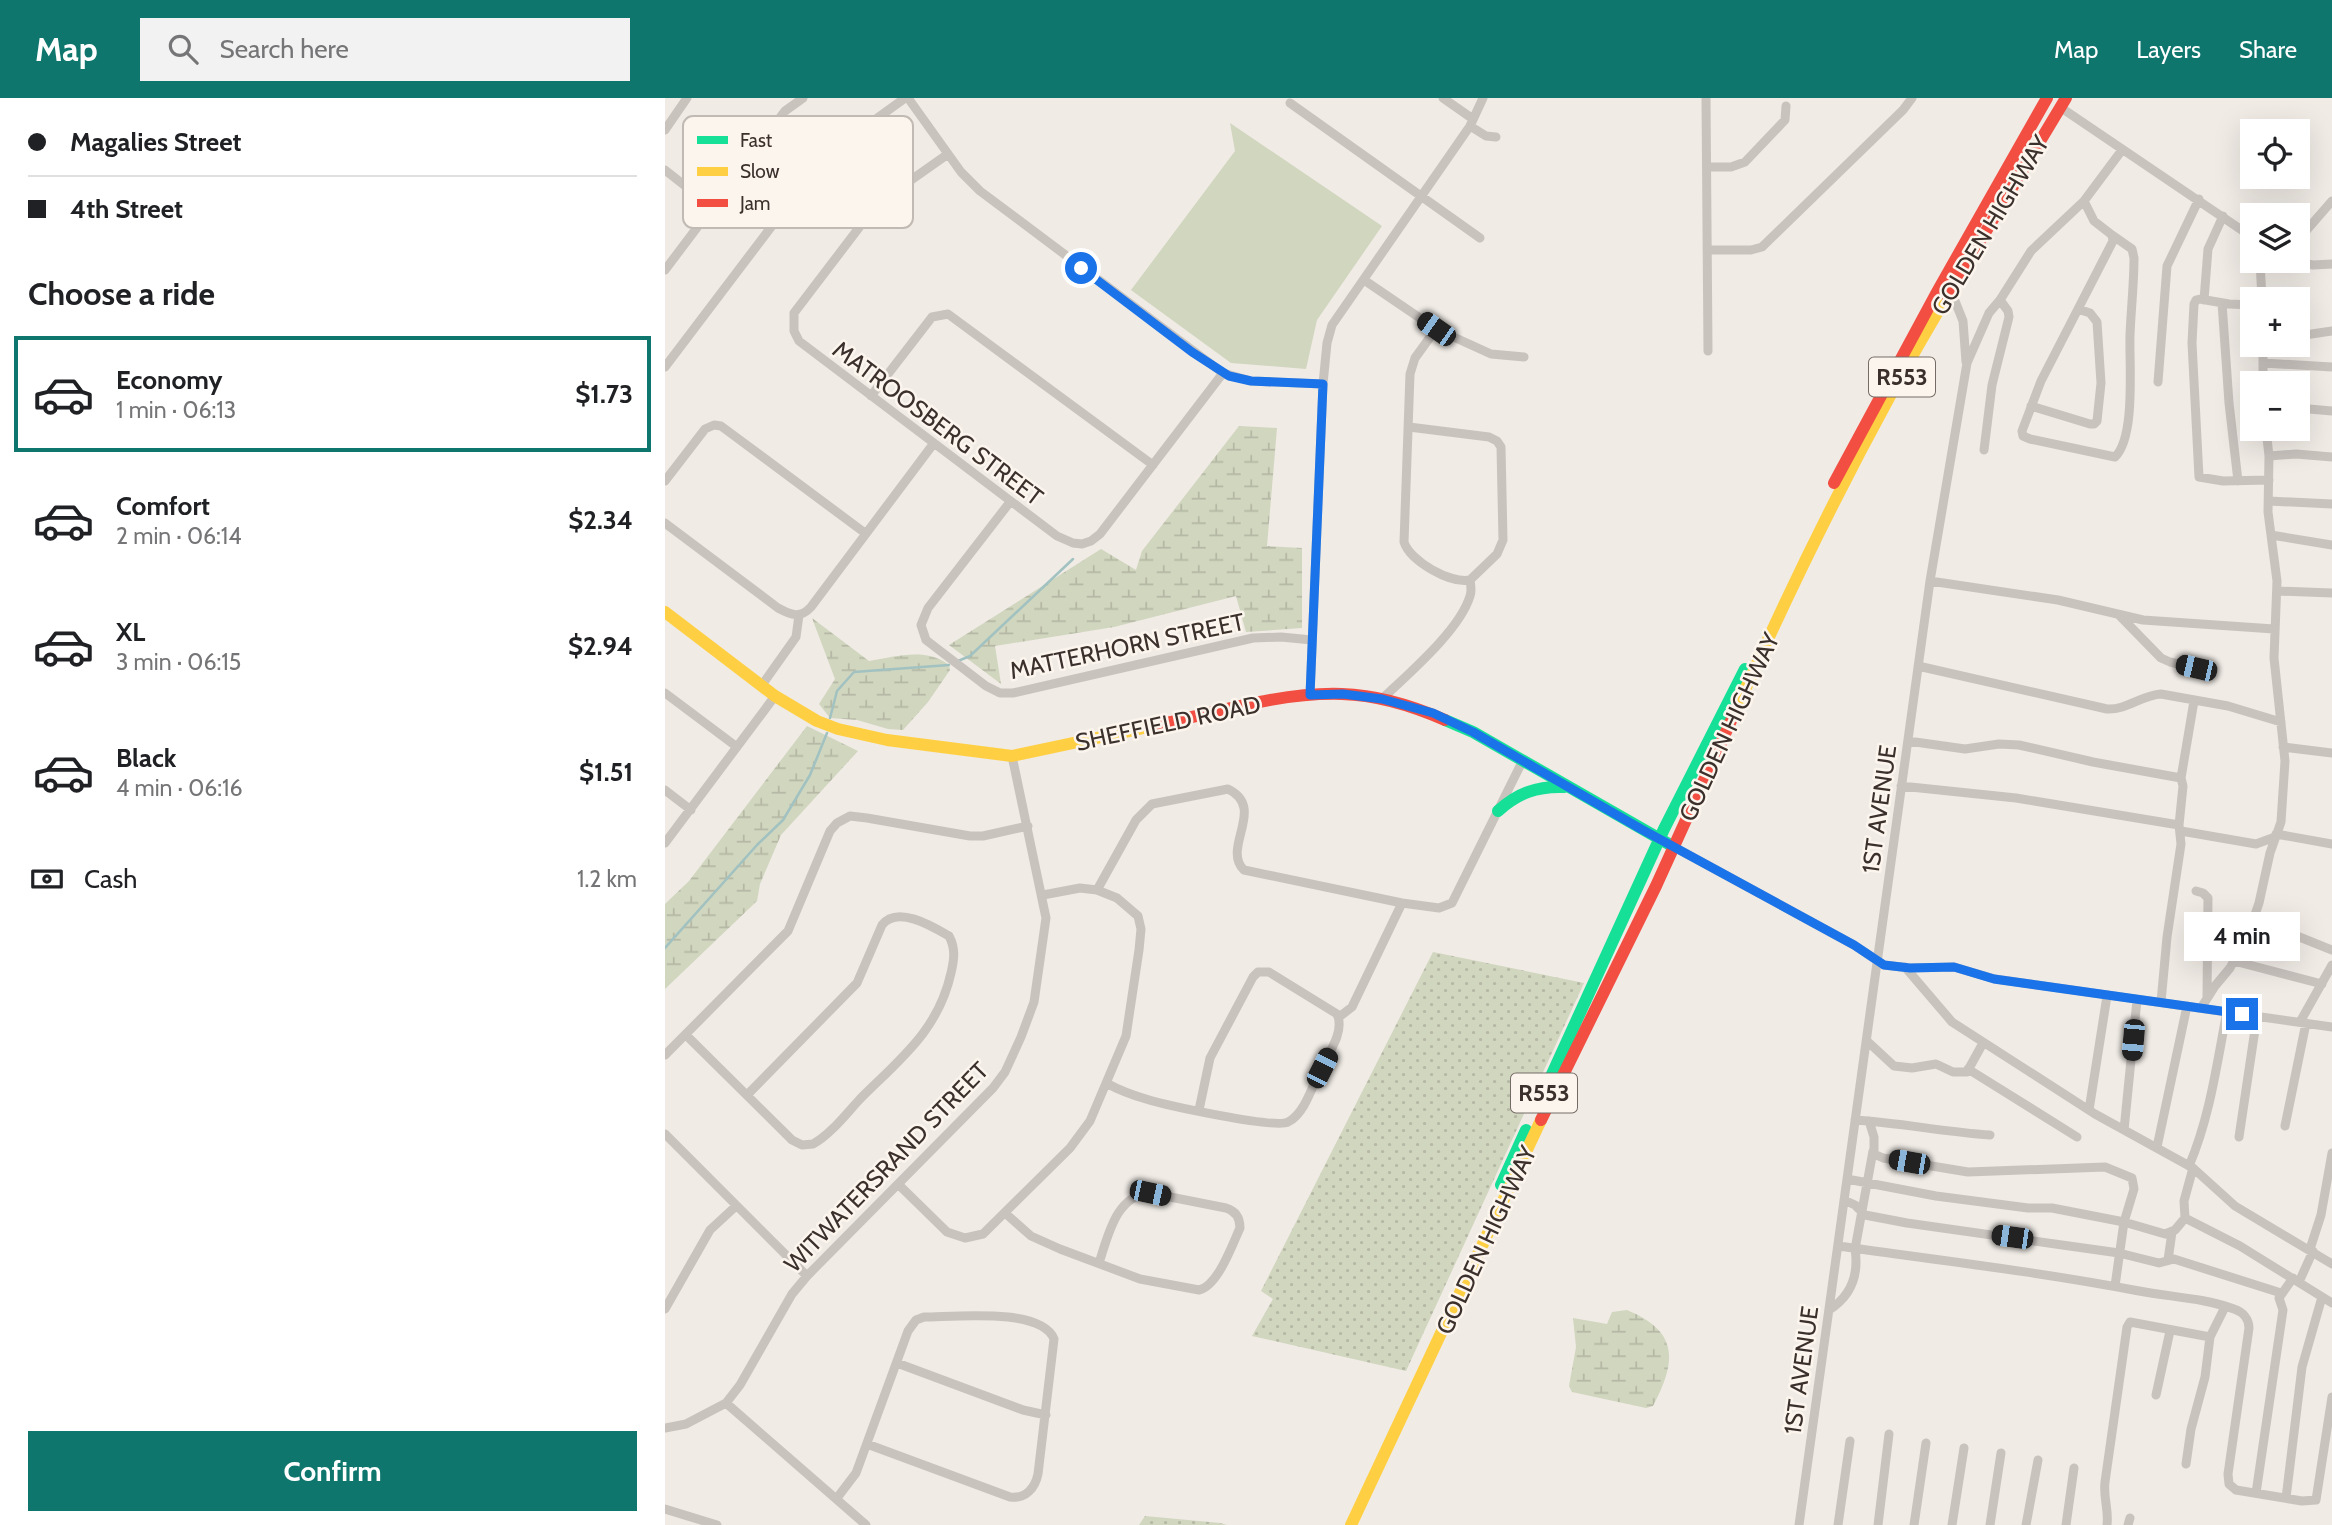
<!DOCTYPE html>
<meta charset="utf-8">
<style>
body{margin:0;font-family:Cabin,sans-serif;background:#f2f2f2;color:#202124;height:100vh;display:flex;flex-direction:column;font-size:26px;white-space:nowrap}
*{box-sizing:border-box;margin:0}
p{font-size:23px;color:#757577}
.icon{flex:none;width:38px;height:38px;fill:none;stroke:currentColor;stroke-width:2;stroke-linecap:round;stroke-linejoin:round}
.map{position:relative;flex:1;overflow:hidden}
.sheet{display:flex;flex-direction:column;background:#fff;width:665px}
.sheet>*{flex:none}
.hud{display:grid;align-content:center;height:154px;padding:0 28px;background:#fff}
.fabs{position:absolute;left:1575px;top:21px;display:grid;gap:14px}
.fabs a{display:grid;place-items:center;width:70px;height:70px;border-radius:0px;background:#fff;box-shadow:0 7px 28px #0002;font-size:35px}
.end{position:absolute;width:32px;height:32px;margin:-16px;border:9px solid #1a73e8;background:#fff;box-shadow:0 0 0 4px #fff}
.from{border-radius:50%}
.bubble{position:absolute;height:49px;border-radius:0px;background:#fff;box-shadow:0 7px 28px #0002;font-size:23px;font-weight:700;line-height:49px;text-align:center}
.car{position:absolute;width:21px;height:42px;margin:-21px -10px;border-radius:9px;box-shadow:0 0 5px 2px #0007;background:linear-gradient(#222 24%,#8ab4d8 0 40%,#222 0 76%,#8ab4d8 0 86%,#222 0)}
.hud b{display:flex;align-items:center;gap:24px;height:66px;font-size:26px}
.hud b+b{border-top:2px solid #e0e0e0}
.hud i{width:18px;height:18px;background:#202124}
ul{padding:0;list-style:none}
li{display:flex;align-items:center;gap:21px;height:116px;margin:0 14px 10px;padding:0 14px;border:4px solid transparent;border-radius:0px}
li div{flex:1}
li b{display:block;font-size:26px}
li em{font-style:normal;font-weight:700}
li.on{border-color:#0f766e}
li>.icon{width:63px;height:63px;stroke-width:1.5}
h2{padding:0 28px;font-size:32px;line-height:84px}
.pay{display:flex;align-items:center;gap:18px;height:77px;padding:0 28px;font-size:26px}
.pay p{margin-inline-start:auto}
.primary-button{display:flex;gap:14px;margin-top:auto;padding:14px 28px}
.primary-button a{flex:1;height:80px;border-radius:0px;background:#0f766e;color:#fff;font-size:28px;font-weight:700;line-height:80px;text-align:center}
header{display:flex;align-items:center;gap:42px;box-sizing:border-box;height:98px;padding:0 35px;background:#0f766e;color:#fff}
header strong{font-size:33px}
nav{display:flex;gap:38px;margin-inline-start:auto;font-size:24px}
.search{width:490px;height:63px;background:#f2f2f2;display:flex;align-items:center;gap:18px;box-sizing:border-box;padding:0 24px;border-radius:0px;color:#757577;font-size:26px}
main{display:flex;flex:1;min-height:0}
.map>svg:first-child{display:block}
.grass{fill:url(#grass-dots)}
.wetland{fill:url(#wetland-marsh)}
.pitch{fill:#d1d6bf}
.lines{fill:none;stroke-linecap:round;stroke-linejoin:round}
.stream{stroke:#a1c2c1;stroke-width:2.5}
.street{stroke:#c9c3be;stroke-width:9}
.fast{stroke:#16e098;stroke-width:12}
.slow{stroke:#ffcf43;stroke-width:12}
.jam{stroke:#f24e42;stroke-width:12}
.route{stroke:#1a73e8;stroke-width:9}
.labels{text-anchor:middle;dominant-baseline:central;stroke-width:5;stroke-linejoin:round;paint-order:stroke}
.shield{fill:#fbf5ee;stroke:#756b66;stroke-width:2}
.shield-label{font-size:23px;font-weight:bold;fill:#3b302b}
.street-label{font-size:24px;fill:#3b302b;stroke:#fbf5ee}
.key{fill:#fbf5ee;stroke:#c1bab4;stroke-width:2}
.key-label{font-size:19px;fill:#3b302b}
</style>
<header>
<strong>Map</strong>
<div class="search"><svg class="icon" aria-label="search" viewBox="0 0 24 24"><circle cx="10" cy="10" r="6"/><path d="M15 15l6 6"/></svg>Search here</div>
<nav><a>Map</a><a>Layers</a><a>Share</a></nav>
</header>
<main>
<section class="sheet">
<div class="hud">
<b><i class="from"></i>Magalies Street</b>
<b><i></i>4th Street</b>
</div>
<h2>Choose a ride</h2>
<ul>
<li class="on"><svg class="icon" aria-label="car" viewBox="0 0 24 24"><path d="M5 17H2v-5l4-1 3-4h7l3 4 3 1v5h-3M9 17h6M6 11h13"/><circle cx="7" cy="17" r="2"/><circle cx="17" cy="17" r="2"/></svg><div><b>Economy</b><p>1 min · 06:13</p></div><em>$1.73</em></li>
<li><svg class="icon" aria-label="car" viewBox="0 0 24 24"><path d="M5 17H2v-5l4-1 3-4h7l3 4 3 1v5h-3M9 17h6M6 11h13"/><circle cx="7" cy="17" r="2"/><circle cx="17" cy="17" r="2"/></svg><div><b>Comfort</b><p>2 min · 06:14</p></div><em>$2.34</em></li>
<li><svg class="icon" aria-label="car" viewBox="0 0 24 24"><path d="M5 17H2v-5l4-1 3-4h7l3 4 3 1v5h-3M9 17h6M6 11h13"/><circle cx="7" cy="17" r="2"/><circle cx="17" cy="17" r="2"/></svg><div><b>XL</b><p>3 min · 06:15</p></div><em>$2.94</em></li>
<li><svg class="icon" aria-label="car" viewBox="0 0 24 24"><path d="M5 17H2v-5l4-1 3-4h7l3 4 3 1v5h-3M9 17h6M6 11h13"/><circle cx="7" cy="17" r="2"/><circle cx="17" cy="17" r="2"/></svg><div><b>Black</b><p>4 min · 06:16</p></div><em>$1.51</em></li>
</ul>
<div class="pay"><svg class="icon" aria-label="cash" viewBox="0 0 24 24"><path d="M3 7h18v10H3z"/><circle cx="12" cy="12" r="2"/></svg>Cash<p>1.2 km</p></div>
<div class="primary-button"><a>Confirm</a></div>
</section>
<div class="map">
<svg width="1667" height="1427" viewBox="0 0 1667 1427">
<defs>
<pattern id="grass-dots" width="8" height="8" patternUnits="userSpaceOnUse" patternTransform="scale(1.75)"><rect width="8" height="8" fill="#d1d6bf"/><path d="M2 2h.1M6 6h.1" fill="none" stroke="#b4b8a4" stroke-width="1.8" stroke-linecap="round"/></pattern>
<pattern id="wetland-marsh" width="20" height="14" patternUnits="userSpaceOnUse" patternTransform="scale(1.75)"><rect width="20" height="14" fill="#d1d6bf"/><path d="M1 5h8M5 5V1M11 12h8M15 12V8" fill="none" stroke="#b4b8a4"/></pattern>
</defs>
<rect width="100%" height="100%" fill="#f0ebe5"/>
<path class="grass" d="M768,854L919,885L741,1273L587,1238L608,1201L596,1193Z
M480,1418L555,1425L562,1427H474Z"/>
<path class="wetland" d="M574,328L612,330L602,448L637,450V530L581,534L571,498L449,529L330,548L336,586L284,547L436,451L471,472L477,453Z
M147,520L204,563C230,559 261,549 284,567L285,572L263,604L238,632L223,631L192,622L165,620L154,606L170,581Z
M142,628L193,653L116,737L95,786L92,803L0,891V806L24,783Z
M962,1212C1015,1234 1011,1264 988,1308L981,1310L907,1294L904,1288L911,1249L908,1220L942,1226L947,1214Z"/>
<path class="pitch" d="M565,25L717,128L652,222L641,271L566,265L466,192L570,53Z"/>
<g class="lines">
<path class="stream" d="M293,563L305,558L408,461
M165,620L172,593L189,574L284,567
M0,850L92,747L118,722L145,677L162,635"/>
<path class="street" d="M243,0L296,74L315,93L558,275L586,283L658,286
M778,0L808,21
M1041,0L1043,253
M625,5L815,140
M1395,9L1587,139
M805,28L821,38L831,39
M0,32L22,0
M283,56L212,106L129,215V233L134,243L392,438L408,445L417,446L426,443L435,436L558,275
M1042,69H1066L1080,64L1120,22L1121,8
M0,72L47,109
M1419,103L1429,123L1447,137L1448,143L1376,283L1357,333L1358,338L1365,341L1450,359C1471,339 1464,265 1465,237C1466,211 1469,186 1469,160L1467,151L1447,137
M1633,142L1667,103
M1042,152H1086L1097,149L1238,12L1247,0
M1595,163L1597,201
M1624,163L1648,167L1667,166
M0,172L120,13L138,0
M699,182L771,231L826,256L859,259
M1286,193L1298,223L1301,264
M1539,202L1543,151L1558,118
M1557,205L1564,305L1573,383
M1587,207L1564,206L1535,201L1531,202L1529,206L1527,245L1534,379L1558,383L1604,382
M1633,238L1667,233
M1598,247V285
M1598,265L1667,269
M0,269L147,75L182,42L240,0
M1493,284L1502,168L1534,101
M206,298L267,219L283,216L488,367
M1366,308L1425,326H1429L1432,323L1436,285L1432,224L1425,215L1413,211
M1633,310L1667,313
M744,329L824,339L832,343L836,349L838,442L832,456L805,482C785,486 745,463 739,444L745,276L750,260L771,231
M1319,352L1327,287L1344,219L1343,213L1335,202
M1604,358L1631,356L1667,359
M0,383L40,331L49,327L56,328L200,435
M1604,403L1667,406
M345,404L263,510L256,527L261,542L321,588L335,595H348L588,540L616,539L647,542
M0,425L113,510C126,517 135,521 146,509L269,345
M1606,437L1667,447
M1265,483L1393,502L1478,522L1609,531
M1612,493L1667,495
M1454,517L1496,560L1505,564L1531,570
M1253,568L1442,611C1462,612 1477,597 1496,596L1563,608L1616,624
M97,587L131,539L134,517
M0,595L72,649
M645,597L658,286L662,245L667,227L805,28L818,0
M717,601C743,576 795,532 805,498C807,493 806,488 805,482
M1243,643L1300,651L1334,646L1354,647L1428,664L1516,680
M1618,649L1667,655
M1236,688L1351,700L1514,727
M0,692L26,712
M1516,733L1591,746L1610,739
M1611,736L1667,746
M0,745L110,598
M1009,749L1189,847L1219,867L1245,870L1289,869L1330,881L1667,929
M432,792L471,722L487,706L563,691C602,710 556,750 579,772L737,805L774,810L787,805L858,662
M1531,793L1538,795L1543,800L1542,899
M1586,827L1632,838L1667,852
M1569,863L1657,886
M1240,869L1287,924L1430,1016L1528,1070L1570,1108L1667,1166
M1496,904L1502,839L1516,746L1514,727L1518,688L1516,680L1529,603
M1536,910L1550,888L1565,870L1584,834L1594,805L1605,755L1616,724L1620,663L1609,560L1612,483L1603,414L1604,358L1601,331
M674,919L687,909L737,805
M1635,924L1667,867
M21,937L127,1042L137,1047L148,1046C165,1037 181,1016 195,1001C235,961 273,933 286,875C289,862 291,851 284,838C267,828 232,807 217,827L192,885L83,996
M1202,943L1229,968L1247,970L1271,966L1288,974H1302L1318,945
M0,957L123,833L165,733L172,725L185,718L202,720L305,738H318L363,728
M1303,971L1412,1039
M441,985C454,992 467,997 481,1001C500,1007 610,1031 623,1024C640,1016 648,986 656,970C664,955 680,933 672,916L604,874H593L588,879L545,960L534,1012
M1424,1012L1442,898
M1190,1022C1236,1025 1280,1034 1325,1037
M1204,1023L1209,1039V1056L1218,1060L1303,1074L1440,1069L1467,1080L1469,1091L1459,1124L1450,1188
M1620,1028L1641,925
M1459,1032L1472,902
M0,1036L142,1178
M1574,1039L1592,918
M1492,1049L1522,908
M1524,1068C1545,1019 1552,965 1562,913
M1528,1070L1519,1103L1520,1120L1575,1148L1667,1205
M1182,1081L1271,1098L1363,1110H1387L1459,1124L1500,1136L1510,1132L1520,1120
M233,1086L282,1134L300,1140L318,1136L405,1050L425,1023L461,938L474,852L476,831L473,818L452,800L432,792L415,790L378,797
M1179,1102L1190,1107L1200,1117L1242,1125L1454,1155L1494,1165L1509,1161L1616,1195
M340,1115L366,1138L395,1151L475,1181L534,1192C553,1188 567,1147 575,1130C575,1120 571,1113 561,1110L485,1095C451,1097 443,1138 434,1165
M1173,1148C1273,1162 1374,1174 1474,1193C1506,1199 1539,1200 1569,1211C1578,1214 1584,1221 1584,1230L1563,1376L1564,1386L1571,1392L1637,1403L1651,1402L1667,1299
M1645,1151L1656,1117L1667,1055
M1503,1162L1507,1134
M1634,1184L1648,1153
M0,1211L45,1132L71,1108
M1164,1212C1186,1198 1194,1177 1190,1151L1208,1053
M1545,1239L1560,1209
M232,1265L358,1312L381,1317
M1491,1297L1505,1233
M61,1305L201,1427
M0,1330L21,1326L61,1305L75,1287L127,1196L142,1178L328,990L340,974L356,939L369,904L381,820L347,658
M1591,1395L1618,1212L1614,1200L1628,1180
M172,1400L191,1375L243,1233L251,1222L259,1219C288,1219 376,1209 389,1241L373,1376C370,1390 361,1401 345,1399L202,1346
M1621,1400L1637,1269L1657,1199
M0,1411L52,1427
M1134,1427L1265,483L1302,265L1324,215L1335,202L1366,153L1419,103L1457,52
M1173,1427L1185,1343
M1213,1427L1224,1336
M1249,1427L1261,1345
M1287,1427L1299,1350
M1325,1427L1336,1355
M1361,1427L1373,1362
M1401,1427L1409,1370
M1442,1427C1444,1412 1438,1399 1440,1384L1462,1229L1465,1224L1545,1239L1540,1279L1526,1331L1521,1366
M1463,1427L1465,1420"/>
<path class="fast" d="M780,622L808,634L1009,749
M833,713C853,695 872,688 899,689
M877,998L999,731L1080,571
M836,1087L861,1032"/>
<path class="slow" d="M0,514L110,598L152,623L173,631L222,642L347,658L493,627
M1070,614C1133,472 1203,331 1282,198
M686,1427L876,1022"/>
<path class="jam" d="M1282,198L1401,0
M1169,385L1272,194L1382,0
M493,627C553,614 616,594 677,596C713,597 748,608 780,622
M876,1022L991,788L1070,614"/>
</g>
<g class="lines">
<path class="route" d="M416,170L527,254L564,278L586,283L658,286L645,597L678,596L717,601L768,615L808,634L976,731L1189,847L1219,867L1245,870L1289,869L1329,881L1577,916"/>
</g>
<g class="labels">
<g class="shield">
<rect x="1204" y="259.5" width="66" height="39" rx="5"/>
<rect x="846" y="975.5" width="66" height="39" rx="5"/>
</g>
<g class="shield-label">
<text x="1237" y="279">R553</text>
<text x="879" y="995">R553</text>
</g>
<g class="street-label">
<text transform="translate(1325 127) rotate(-59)">GOLDEN HIGHWAY</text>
<text transform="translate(273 325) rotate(37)">MATROOSBERG STREET</text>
<text transform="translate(462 548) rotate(-12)">MATTERHORN STREET</text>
<text transform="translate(503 625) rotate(-12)">SHEFFIELD ROAD</text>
<text transform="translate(1064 629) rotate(-65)">GOLDEN HIGHWAY</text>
<text transform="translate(1214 711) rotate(-82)">1ST AVENUE</text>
<text transform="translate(221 1069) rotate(-46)">WITWATERSRAND STREET</text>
<text transform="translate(821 1142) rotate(-65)">GOLDEN HIGHWAY</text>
<text transform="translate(1136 1272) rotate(-82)">1ST AVENUE</text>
</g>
</g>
<rect x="18" y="18" width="230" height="112" rx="10" class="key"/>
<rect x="32" y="38" width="31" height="8" fill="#16e098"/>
<rect x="32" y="69" width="31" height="9" fill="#ffcf43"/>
<rect x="32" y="101" width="31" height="8" fill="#f24e42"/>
<g class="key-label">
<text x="75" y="49">Fast</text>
<text x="75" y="80">Slow</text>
<text x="75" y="112">Jam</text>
</g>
</svg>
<div class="fabs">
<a><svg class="icon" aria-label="locate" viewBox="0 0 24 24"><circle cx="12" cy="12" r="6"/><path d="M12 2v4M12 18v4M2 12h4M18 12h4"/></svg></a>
<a><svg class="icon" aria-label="layers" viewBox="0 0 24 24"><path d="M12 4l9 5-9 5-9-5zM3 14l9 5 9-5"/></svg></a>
<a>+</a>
<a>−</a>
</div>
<i class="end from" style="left:416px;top:170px"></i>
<i class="end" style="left:1577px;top:916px"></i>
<div class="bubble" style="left:1519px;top:814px;width:116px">4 min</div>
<i class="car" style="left:771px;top:231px;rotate:305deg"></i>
<i class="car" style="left:1531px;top:570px;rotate:283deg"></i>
<i class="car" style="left:1468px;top:942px;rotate:185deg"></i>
<i class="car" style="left:657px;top:970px;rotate:27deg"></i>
<i class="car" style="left:1244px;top:1064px;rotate:280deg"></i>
<i class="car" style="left:485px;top:1095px;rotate:102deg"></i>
<i class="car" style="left:1347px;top:1139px;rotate:278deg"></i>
</div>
</main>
